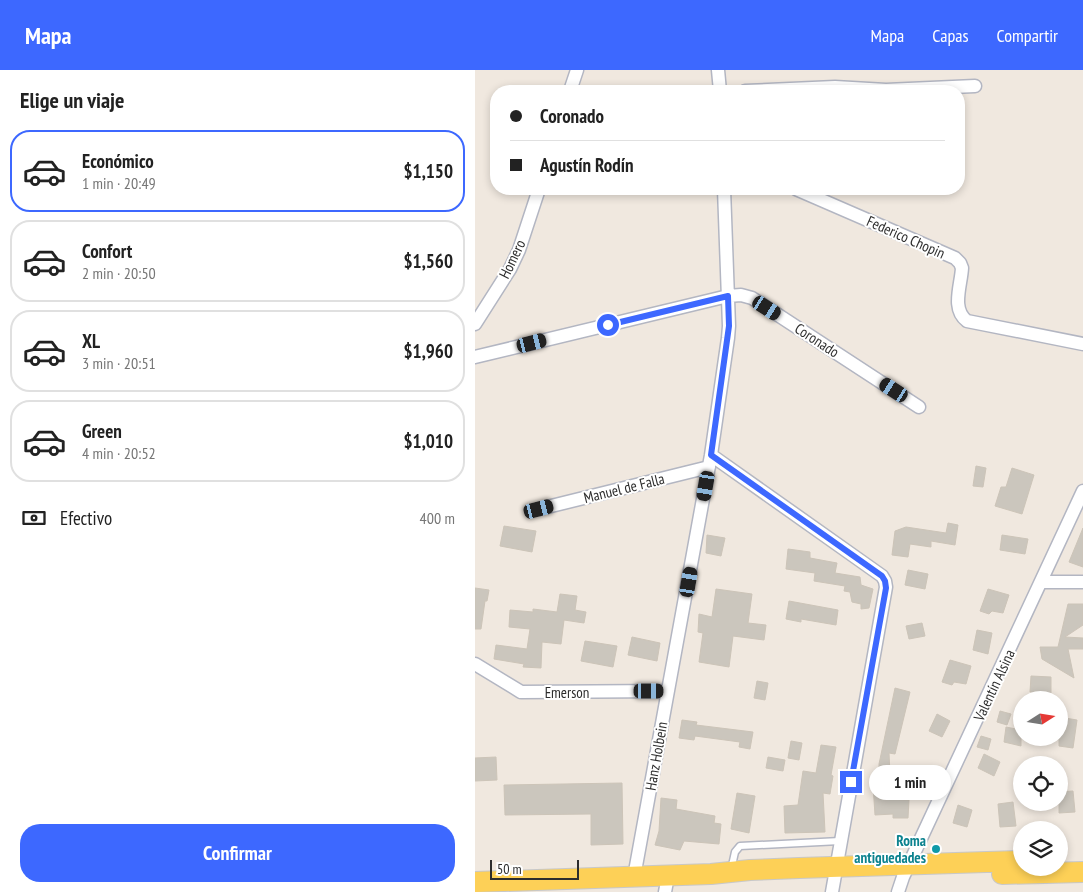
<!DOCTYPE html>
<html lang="es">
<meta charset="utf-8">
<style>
body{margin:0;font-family:"PT Sans Narrow",sans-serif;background:#f6f6f6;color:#222;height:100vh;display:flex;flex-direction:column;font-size:19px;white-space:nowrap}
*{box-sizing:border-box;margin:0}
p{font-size:16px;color:#767676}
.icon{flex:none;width:28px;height:28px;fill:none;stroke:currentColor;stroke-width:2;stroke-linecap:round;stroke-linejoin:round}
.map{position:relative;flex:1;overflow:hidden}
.side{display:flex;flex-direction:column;background:#fff;width:475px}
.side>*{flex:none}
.banner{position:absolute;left:15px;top:15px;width:475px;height:110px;border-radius:20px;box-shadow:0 2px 8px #0003;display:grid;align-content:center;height:110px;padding:0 20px;background:#fff}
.needle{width:32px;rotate:78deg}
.controls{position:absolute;left:538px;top:621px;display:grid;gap:10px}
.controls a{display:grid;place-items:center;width:55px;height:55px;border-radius:50%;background:#fff;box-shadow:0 2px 8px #0003;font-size:25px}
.scale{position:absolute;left:15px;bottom:12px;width:89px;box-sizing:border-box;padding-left:5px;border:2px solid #2d2d2d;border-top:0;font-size:14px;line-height:18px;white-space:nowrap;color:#2d2d2d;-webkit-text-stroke:4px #fff;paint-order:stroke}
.end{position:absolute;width:22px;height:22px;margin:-11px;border:6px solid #3d68ff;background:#fff;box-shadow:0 0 0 2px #fff}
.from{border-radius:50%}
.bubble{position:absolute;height:35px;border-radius:18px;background:#fff;box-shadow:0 2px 8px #0003;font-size:16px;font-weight:700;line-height:35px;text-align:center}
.car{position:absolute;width:15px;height:30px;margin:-15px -8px;border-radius:6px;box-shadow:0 0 4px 1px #0007;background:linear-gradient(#222 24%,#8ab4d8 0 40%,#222 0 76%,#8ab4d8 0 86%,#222 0)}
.banner b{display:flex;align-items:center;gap:18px;height:48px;font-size:19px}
.banner b+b{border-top:1px solid #e0e0e0}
.banner i{width:12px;height:12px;background:#222}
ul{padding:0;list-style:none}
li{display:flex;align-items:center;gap:15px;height:82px;margin:0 10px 8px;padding:0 10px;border:2px solid #e0e0e0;border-radius:20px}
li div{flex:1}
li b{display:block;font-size:19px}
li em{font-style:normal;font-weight:700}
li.active{border-color:#3d68ff}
li>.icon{width:45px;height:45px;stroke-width:1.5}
h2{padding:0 20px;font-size:22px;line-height:60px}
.pay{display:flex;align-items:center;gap:12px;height:55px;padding:0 20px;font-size:19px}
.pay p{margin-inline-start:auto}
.cta{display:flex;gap:10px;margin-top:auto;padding:10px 20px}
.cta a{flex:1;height:58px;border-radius:20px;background:#3d68ff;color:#fff;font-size:20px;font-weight:700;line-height:58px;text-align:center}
header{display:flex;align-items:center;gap:30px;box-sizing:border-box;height:70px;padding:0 25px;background:#3d68ff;color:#fff}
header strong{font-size:24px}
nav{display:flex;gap:28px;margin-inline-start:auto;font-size:18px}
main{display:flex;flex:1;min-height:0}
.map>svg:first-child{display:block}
.building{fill:#cbc6bd;stroke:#ccc4b8}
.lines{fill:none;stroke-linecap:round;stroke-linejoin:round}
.service-casing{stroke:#b3b6c2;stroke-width:9}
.minor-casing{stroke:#b3b6c2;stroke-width:15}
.primary-casing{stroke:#c8c8c8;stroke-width:22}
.service{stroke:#fff;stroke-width:6}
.minor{stroke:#fff;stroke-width:12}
.primary{stroke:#fdd057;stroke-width:20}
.route{stroke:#3d68ff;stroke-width:6}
.culture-dot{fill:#0f9aa8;stroke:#fff;stroke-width:2}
.labels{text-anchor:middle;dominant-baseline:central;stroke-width:4;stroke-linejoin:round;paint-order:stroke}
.street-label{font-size:15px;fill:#2d2d2d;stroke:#fff}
.culture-label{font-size:15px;font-weight:bold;fill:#0d838f;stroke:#fff;text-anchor:end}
</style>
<header>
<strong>Mapa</strong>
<nav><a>Mapa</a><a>Capas</a><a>Compartir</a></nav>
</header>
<main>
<section class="side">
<h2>Elige un viaje</h2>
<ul>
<li class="active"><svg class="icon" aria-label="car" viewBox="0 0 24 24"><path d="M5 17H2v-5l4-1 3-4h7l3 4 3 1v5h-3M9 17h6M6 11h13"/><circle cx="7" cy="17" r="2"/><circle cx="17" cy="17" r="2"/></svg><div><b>Económico</b><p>1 min · 20:49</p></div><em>$1,150</em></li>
<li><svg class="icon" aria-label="car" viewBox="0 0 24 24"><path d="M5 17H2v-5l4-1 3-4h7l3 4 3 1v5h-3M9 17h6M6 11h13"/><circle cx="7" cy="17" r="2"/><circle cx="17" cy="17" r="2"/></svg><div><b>Confort</b><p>2 min · 20:50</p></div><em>$1,560</em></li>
<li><svg class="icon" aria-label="car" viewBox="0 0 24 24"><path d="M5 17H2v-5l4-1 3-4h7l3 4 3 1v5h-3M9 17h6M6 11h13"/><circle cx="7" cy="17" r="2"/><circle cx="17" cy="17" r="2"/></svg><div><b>XL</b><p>3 min · 20:51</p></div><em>$1,960</em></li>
<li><svg class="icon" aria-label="car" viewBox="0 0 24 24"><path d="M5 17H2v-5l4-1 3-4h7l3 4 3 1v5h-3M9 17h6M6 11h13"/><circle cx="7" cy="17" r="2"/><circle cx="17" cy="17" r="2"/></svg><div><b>Green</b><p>4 min · 20:52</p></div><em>$1,010</em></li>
</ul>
<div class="pay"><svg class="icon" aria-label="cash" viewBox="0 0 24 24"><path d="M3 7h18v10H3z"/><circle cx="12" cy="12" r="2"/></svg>Efectivo<p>400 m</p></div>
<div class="cta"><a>Confirmar</a></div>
</section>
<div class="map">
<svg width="608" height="822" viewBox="0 0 608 822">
<rect width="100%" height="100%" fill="#f0e8df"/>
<path class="building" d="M501,396L511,398L508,417L498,416Z
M537,398L559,405L547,444L520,436L526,417H531Z
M473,453L483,455L480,475L456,471V477L435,474L433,487L417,485L420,461L431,457L471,463Z
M29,456L61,461L57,482L25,476Z
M608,458V497L594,492Z
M232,465L250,468L246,486L231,483Z
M527,465L553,469L550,484L525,480Z
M313,479L335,482V488L362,493L360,503L385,507L386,515L398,519L394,538L386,539V534L377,532L375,522L369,521L370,516L339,511L340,503L311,499Z
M433,500L453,504L450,519L430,515Z
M0,518L14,520L12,531H10L6,559H0Z
M241,519L277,524L273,553L291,555L289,570L258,566L254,597L224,592L228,563L223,562L224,544L237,547Z
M513,519L534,525L528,543L517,541L514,544L505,541Z
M85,524L102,526L100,540L111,542L109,553L89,550L86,574L67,572L66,598L48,597L49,594L19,589L21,575L52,579L55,559L34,557L35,540L58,542V539L82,542Z
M314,531L363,540L361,555L326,549V552L311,549Z
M593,534H608V555L590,567L608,568V579H593L599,608L567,589L565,577H583Z
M447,553L450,566L434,569L431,556Z
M502,560L517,563L513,584L498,580Z
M157,567L185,573L182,591L153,585Z
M110,571L142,576L138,597L106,591Z
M475,590L496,596L491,614L479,612L477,615L467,612Z
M556,606L576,607V623L555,622Z
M282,611L293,613L290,630L279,628Z
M420,618L435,622L420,684L414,683L415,704H404V694Z
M525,641L536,644L532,655L522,652Z
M462,644L475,651L467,667L454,661Z
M584,647L602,650L598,678L584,676Z
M207,650L222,652L221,655L278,662L275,679L264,677L265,672L220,666L219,670L204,668Z
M531,657L546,660V676L529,672Z
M506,666L516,669L513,680L502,677Z
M316,671L327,673L324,690L313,688Z
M346,675L361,677L356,705L358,706L355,724L348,723L350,762L310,763L309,736L323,735L328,701L341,703Z
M509,684L525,692L519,706L503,698Z
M21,687L22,710L0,711V688Z
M293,687L310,690L308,701L291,698Z
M448,703L459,705L457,717L446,714Z
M147,713L148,774L116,775V744L30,745L29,715Z
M412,714L413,729L434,730L433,748H418V744L400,745L398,715Z
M598,721L600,742L584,743V722Z
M262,723L280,726L274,763L256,759Z
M186,728L202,730L201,739L240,746L239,753L246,754L244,774L209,771L205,780L180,775L184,761Z
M538,732L541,756L525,757L523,734Z
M483,735L497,740L492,757L478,753Z"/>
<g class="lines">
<g class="service-casing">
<path id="service" d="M256,800L260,782L265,776L365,771"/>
</g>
<g class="minor-casing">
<path id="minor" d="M243,0L245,21
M95,21L102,0
M270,21L360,17L411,20L500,16
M321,119L480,188L485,193L487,198C486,216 476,239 492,251L608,274
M0,254L35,199L44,180L64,119
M0,287L253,226L266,225L277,228L444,337
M236,385L407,506L410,511L411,517L357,822
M64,439L234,397
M567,512H608
M0,594L46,622L192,621
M159,807L236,385L253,268L254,256L249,119
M190,822L193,806
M423,822L428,807L608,421"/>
</g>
<g class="primary-casing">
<path id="primary" d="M527,804L608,802
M0,812L236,804L275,800L324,798L546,791"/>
</g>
<use href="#service" class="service"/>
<use href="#minor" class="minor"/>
<use href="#primary" class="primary"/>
</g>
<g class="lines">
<path class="route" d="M133,255L253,226L254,256L236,385L407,506L410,511L411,518L376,712"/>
</g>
<circle class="culture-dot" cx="461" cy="779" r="5"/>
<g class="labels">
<g class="street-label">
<text transform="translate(431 167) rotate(24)">Federico Chopin</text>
<text transform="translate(37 189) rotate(-64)">Homero</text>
<text transform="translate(342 270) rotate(33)">Coronado</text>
<text transform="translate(149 418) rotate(-14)">Manuel de Falla</text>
<text transform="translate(519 615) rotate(-65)">Valentín Alsina</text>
<text x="92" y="622">Emerson</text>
<text transform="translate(181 686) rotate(-80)">Hanz Holbein</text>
</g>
<g class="culture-label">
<text x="451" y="770">Roma<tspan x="451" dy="17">antiguedades</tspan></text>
</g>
</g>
</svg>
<div class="controls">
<a><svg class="needle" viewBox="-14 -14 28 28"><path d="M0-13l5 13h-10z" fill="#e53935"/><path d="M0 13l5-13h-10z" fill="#767676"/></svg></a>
<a><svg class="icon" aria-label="locate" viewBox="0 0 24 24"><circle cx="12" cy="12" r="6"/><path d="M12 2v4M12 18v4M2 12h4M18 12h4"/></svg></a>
<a><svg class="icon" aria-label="layers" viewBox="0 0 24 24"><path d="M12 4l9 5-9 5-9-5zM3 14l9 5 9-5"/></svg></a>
</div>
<div class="scale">50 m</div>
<i class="end from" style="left:133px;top:255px"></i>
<i class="end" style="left:376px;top:712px"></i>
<div class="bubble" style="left:394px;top:695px;width:82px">1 min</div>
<i class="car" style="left:292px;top:238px;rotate:123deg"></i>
<i class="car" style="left:57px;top:273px;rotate:76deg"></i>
<i class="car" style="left:419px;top:320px;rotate:303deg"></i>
<i class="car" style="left:231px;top:416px;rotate:190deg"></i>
<i class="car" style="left:64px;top:439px;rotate:76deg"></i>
<i class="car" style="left:214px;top:512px;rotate:10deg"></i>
<i class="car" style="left:174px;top:621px;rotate:90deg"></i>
<div class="banner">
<b><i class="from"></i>Coronado</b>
<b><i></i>Agustín Rodín</b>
</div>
</div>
</main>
